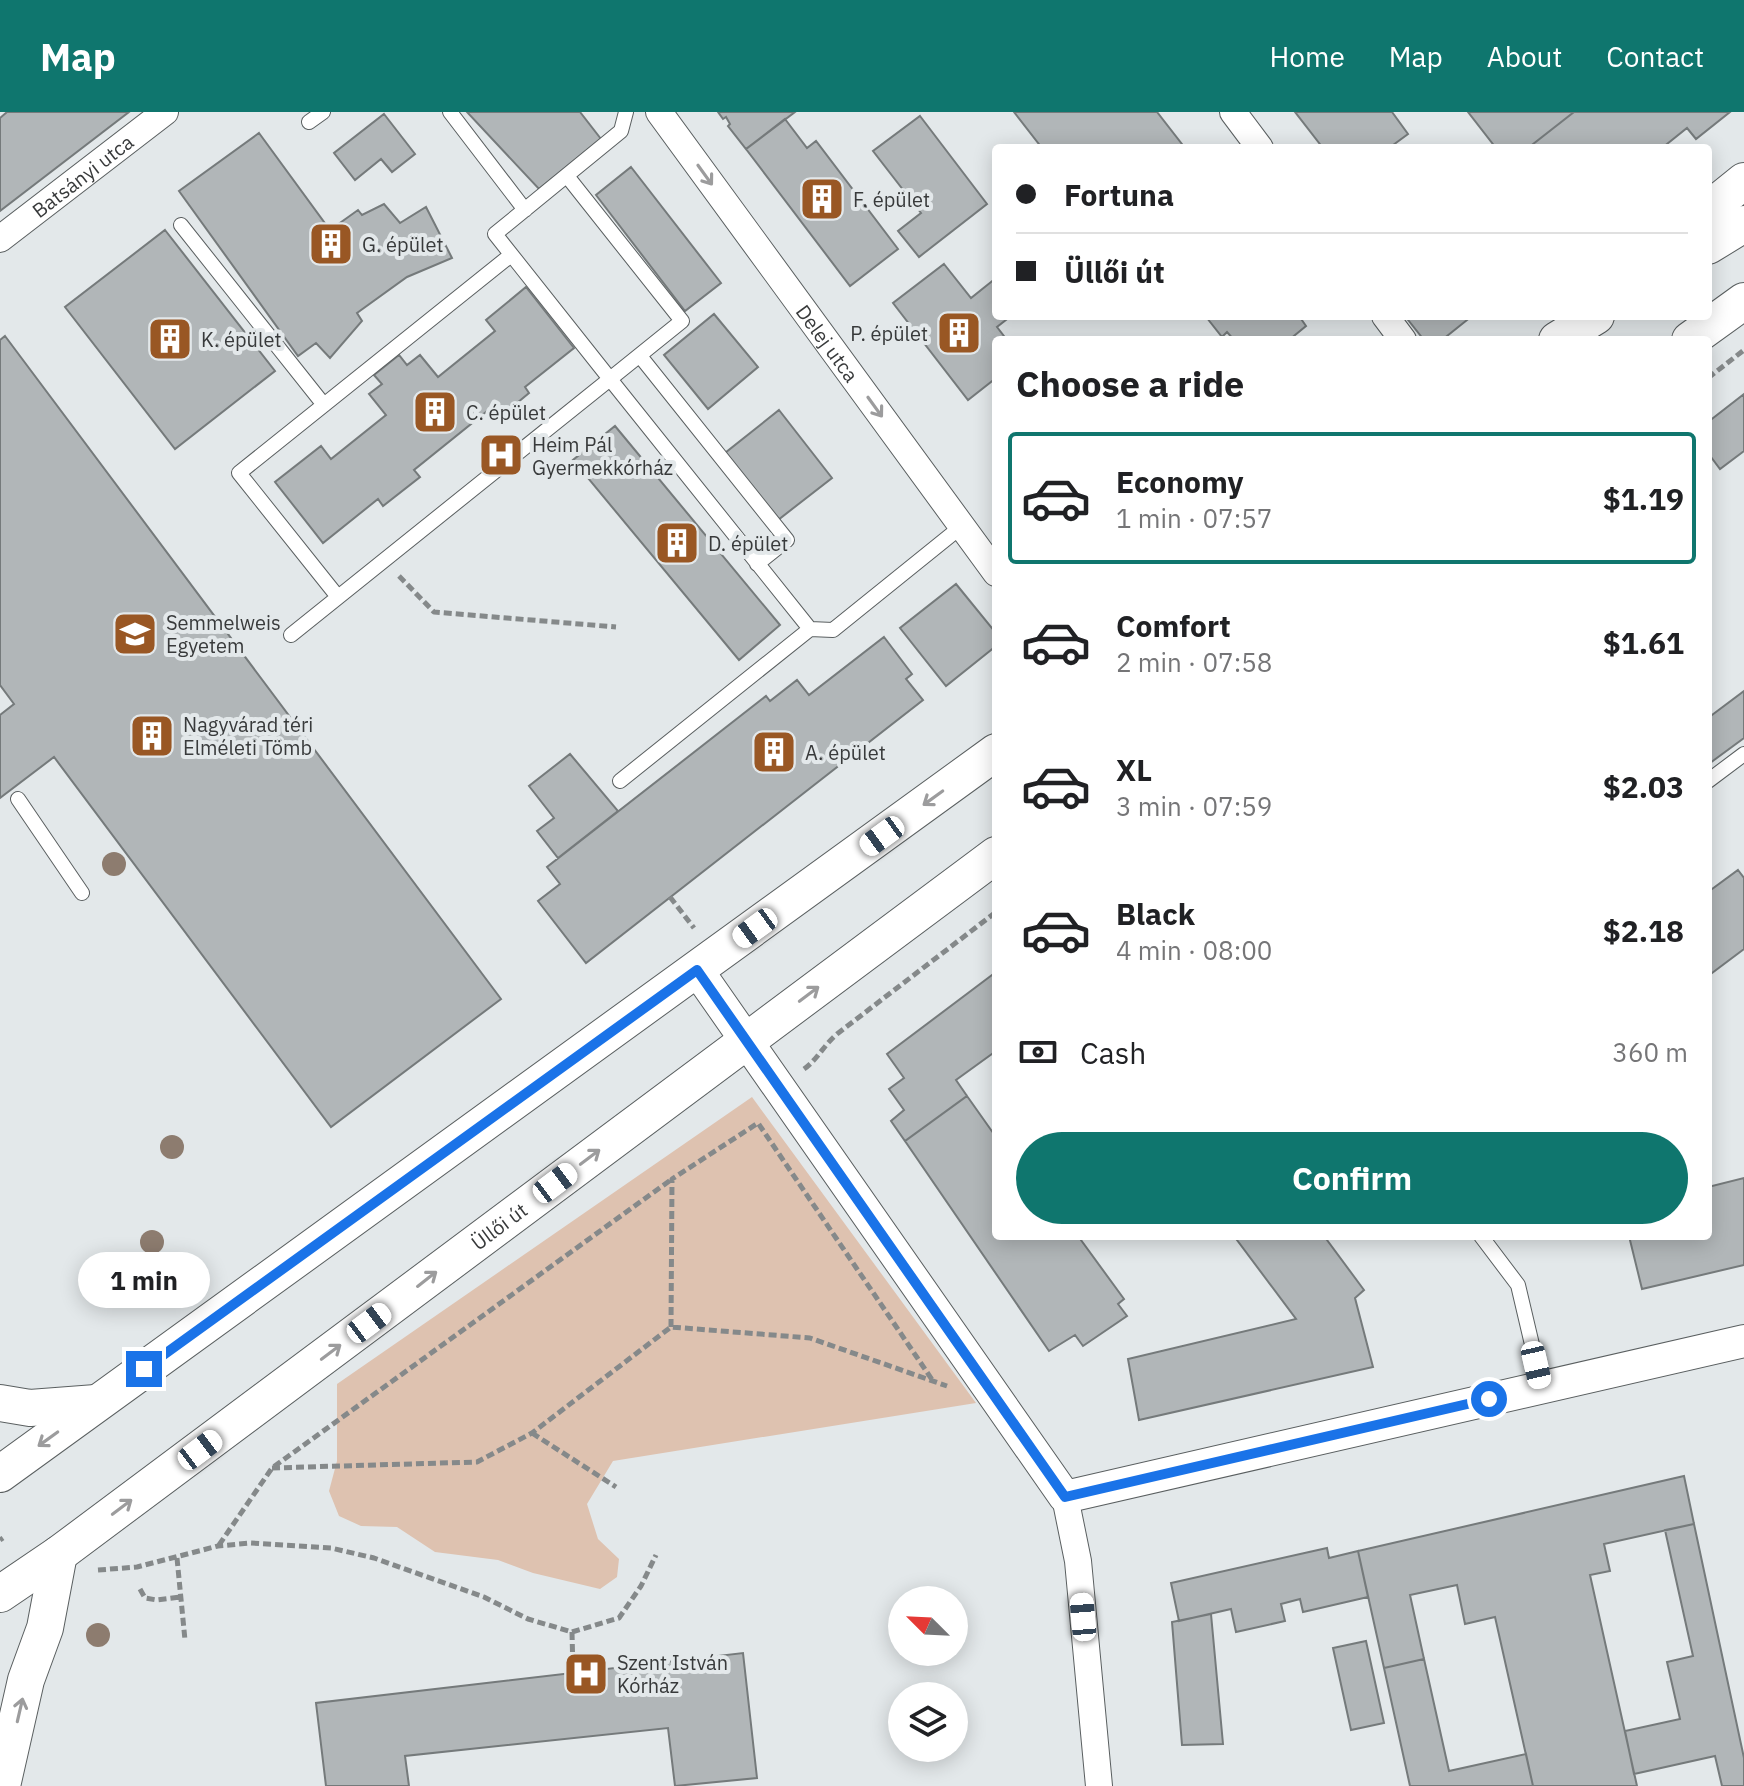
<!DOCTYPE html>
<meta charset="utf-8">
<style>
body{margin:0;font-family:"IBM Plex Sans",sans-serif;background:#f2f2f2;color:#202124;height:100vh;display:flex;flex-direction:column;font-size:30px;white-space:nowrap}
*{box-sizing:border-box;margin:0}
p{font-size:26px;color:#757577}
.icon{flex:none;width:44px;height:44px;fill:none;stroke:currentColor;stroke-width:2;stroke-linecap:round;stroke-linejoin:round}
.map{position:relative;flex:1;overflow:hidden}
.side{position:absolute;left:992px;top:224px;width:720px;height:904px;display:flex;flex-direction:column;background:#fff;border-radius:8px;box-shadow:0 4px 20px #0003}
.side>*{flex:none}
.top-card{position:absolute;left:992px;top:32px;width:720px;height:176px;border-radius:8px;box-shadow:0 4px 20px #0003;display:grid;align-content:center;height:176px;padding:0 24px;background:#fff}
.needle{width:52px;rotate:294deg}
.fabs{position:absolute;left:888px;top:1474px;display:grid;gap:16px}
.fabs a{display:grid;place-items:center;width:80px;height:80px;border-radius:50%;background:#fff;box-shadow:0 4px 20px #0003;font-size:40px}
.end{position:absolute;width:36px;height:36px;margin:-18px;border:10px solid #1a73e8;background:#fff;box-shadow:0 0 0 4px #fff}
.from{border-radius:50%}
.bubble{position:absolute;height:56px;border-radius:28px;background:#fff;box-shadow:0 4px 20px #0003;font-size:26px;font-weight:700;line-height:56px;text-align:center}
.car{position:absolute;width:24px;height:48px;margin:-24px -12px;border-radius:10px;box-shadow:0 0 6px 2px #0007;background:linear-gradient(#fff 24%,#345 0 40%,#fff 0 76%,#345 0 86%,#fff 0)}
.top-card b{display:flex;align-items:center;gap:28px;height:76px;font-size:30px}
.top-card b+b{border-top:2px solid #e0e0e0}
.top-card i{width:20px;height:20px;background:#202124}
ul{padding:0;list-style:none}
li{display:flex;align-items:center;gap:24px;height:132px;margin:0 16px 12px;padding:0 8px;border:4px solid transparent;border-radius:8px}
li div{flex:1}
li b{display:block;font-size:30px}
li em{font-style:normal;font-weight:700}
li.active{border-color:#0f766e}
li>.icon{width:72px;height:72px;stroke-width:1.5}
h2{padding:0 24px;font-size:36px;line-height:96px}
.pay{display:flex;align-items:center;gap:20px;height:88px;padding:0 24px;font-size:30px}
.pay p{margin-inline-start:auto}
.action{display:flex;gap:16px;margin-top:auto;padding:16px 24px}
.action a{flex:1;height:92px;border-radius:48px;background:#0f766e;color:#fff;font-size:32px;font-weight:700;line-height:92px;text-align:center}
header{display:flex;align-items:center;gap:48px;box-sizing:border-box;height:112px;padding:0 40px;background:#0f766e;color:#fff}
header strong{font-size:38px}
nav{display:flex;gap:44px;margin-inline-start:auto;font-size:28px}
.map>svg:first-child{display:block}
.green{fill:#dec2b0}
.building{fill:#b1b6b8;stroke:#757a7b;stroke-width:2}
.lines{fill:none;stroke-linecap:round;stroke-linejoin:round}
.service-casing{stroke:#5a5f60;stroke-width:16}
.minor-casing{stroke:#5a5f60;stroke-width:28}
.tertiary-casing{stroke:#5a5f60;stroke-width:34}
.secondary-casing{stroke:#5a5f60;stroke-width:38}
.path{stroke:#85898a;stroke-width:5;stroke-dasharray:8 4;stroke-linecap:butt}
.service{stroke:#fff;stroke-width:14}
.minor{stroke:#fff;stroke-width:26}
.tertiary{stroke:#fff;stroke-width:32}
.secondary{stroke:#fff;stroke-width:36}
.tree{fill:#8d7c6f}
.oneway{stroke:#9c9c9d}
.route{stroke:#1a73e8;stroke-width:10}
.labels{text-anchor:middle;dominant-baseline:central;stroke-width:8;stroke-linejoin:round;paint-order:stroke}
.street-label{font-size:20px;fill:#383a3b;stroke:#e3e8ea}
.poi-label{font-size:20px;fill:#383a3b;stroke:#e3e8ea;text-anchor:start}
</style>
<header>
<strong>Map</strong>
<nav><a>Home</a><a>Map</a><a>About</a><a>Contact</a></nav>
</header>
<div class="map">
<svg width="1744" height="1674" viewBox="0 0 1744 1674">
<rect width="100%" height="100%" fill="#e3e8ea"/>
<path class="green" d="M752,985L976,1291L613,1349L587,1392L598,1427L619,1447L617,1465L600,1477L533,1461L498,1448L435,1440L397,1415L361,1414L339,1404L329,1379L337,1349V1272Z"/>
<path class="building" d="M7,0H129L0,99V6Z
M467,0H580L601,27L539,77Z
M718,0H795L746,37L728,14L730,12L726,5L723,7Z
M1014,0H1157L1185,36H1042Z
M1295,0H1392L1408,22L1389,36H1323Z
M1468,0H1574L1528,36H1496Z
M1574,0H1730L1696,27L1687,16L1662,36H1528Z
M384,2L415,42L392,60L381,47L355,68L334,41Z
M920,4L987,92L919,145L898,119L921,101L873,39Z
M785,7L807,36L816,29L898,137L850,174L746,37Z
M259,21L330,118L358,98L362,103L384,92L400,111L426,95L452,146L407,165L357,201L362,209L330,246L316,231L298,244L179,79Z
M631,55L721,171L685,199L596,83Z
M165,118L275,259L175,337L65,195Z
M944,152L971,186L996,166V204H1011L997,215L1007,228H996V266L968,288L893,191Z
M526,175L574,236L525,275L529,281L499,306L491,296L414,358L420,365L383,394L378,387L323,431L275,370L321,334L331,347L386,303L369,282L382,272L374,263L399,243L407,253L420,243L438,265L495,219L486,208Z
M714,202L758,255L708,297L664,243Z
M1210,204H1299L1306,214L1289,228H1234L1227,220L1222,225L1207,206Z
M1405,204H1472L1442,228H1424Z
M5,224L501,887L331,1015L54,645L0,686V603L14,592L0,573V228Z
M1744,282V339L1720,357L1708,341V310Z
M779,298L832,366L778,408L725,341Z
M615,314L780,513L739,548L573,348Z
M956,472L996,521V534L946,574L900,516Z
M884,525L912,562L906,567L923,588L586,851L538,789L560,772L547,755L766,584L770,589L797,568L809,583Z
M1744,579V626L1710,651L1708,648V606Z
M570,642L618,699L558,746L537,719L554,706L529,674Z
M1738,758L1744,766V837L1708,864V780Z
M996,860V939L956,968L967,984L905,1029L891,1009L904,998L889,977L904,966L887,942Z
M967,984L996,1025V1124H1078L1124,1187L1118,1192L1127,1204L1083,1234L1075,1223L1049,1239L905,1029Z
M1744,1066V1153L1642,1177L1629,1124H1708V1075Z
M1234,1124H1324L1364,1178L1355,1186L1373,1255L1139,1308L1128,1247L1296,1207Z
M1684,1364L1694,1412L1604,1432L1610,1459L1590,1463L1637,1674H1533L1495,1505L1465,1512L1457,1473L1410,1483L1424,1547L1384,1556L1358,1439Z
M1694,1412L1744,1646V1674H1722L1715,1644L1634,1662L1625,1619L1680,1607L1667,1550L1693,1544L1665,1418Z
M1327,1436L1329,1446L1358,1439L1368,1485L1303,1500L1300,1487L1281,1492L1285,1509L1236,1520L1231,1497L1179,1509L1171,1471Z
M1211,1502L1223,1632L1182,1633L1172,1510Z
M1366,1529L1384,1611L1351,1618L1333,1536Z
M743,1541L757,1666L675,1674L668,1616L405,1644L409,1674H326L316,1591Z
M1424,1547L1449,1659L1526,1642L1533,1674H1410L1384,1556Z"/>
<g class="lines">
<g class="service-casing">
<path id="service" d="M450,0L525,98
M309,10L323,0
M567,64L682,209L610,267L810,517L620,669
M181,113L324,293
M640,244L787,428L757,452
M338,485L239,361L511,143
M810,517L833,518L962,414
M291,523L610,267L495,122L621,19L626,0
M1708,669L1744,642
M18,687L82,781
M1481,1124L1518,1173L1542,1275"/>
</g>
<g class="minor-casing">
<g id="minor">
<path id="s1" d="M659,0L996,461"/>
<path d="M1233,0L1260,36"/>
<path id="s2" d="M0,127L165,0"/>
<path d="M1385,204L1403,228"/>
<path d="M1065,1385L1078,1449L1099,1674"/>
</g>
</g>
<g class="tertiary-casing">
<path id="tertiary" d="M697,858L1065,1385L1744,1229"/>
</g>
<g class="secondary-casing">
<g id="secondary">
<path d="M1708,98L1744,69"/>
<path d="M1708,134L1744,112"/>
<path d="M1557,228L1596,204"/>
<path d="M1690,228L1744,189"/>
<path d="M0,1291L30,1296L96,1291"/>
<path d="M0,1362L996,640"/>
<path id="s3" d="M0,1482L59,1442L996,743"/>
<path d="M2,1674L26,1568L45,1516L59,1442"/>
</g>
</g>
<path class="path" d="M1708,266L1744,238
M399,464L434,500L616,515
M670,785L694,816
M804,957C818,947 823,934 837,922L996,800
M671,1215L672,1067L758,1011L933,1269
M532,1321L616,1375
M272,1356L477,1350L532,1321L671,1215L810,1226L947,1274
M0,1428L3,1426
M219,1433L272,1356L672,1067
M177,1446L185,1528
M98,1458L137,1455L218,1434L251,1431L331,1436L374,1446L484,1485L528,1507L572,1520L619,1506L641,1474L656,1443
M140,1477L145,1486L157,1488L181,1485
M572,1520L573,1561"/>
<use href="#service" class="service"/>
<use href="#minor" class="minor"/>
<use href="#tertiary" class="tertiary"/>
<use href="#secondary" class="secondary"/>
</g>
<g class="tree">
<circle cx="114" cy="752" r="12"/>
<circle cx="172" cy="1035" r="12"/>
<circle cx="152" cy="1130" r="12"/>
<circle cx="98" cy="1523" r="12"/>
</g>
<defs><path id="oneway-shaft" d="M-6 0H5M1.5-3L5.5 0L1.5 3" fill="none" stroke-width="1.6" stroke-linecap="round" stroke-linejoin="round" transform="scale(2)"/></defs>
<g class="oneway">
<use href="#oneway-shaft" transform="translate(705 63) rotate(54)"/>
<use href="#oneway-shaft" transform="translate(875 295) rotate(54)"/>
<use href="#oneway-shaft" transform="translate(933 686) rotate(144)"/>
<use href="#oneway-shaft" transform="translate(809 882) rotate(-37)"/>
<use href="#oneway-shaft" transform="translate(590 1045) rotate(-37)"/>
<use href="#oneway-shaft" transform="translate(427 1167) rotate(-38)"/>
<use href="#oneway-shaft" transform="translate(331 1240) rotate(-37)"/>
<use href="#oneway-shaft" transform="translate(48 1327) rotate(144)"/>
<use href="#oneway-shaft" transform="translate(122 1395) rotate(-37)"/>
<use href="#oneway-shaft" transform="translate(20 1598) rotate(-77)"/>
</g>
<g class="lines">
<path class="route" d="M144,1257L697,858L1065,1385L1489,1287"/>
</g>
<defs>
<g id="building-square" transform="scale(2.3)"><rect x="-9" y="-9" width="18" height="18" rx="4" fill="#995724" stroke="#e3e8ea"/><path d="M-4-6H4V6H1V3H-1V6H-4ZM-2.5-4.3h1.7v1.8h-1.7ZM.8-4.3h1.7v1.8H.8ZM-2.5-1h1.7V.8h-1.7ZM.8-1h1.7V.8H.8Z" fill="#fff"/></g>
<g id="hospital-square" transform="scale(2.3)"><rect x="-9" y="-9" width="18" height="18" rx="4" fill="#995724" stroke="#e3e8ea"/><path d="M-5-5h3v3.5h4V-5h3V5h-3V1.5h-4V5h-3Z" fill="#fff"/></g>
<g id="university-square" transform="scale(2.3)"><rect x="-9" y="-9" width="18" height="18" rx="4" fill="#995724" stroke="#e3e8ea"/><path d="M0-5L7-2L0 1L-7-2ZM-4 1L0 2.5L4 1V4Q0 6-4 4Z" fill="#fff"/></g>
</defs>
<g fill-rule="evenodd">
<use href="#building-square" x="822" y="87"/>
<use href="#building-square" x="331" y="132"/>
<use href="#building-square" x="959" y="221"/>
<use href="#building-square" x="170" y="227"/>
<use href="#building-square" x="435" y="300"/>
<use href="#hospital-square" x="501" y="343"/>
<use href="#building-square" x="677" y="431"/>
<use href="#university-square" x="135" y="522"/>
<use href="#building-square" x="152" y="624"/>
<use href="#building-square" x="774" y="640"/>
<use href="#hospital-square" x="586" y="1562"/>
</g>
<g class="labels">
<g class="street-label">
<text stroke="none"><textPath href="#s2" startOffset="104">Batsányi utca</textPath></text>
<text stroke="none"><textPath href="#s1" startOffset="286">Delej utca</textPath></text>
<text stroke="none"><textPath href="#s3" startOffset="620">Üllői út</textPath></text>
</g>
<g class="poi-label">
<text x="853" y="87">F. épület</text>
<text x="362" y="132">G. épület</text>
<text x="928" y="221" text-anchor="end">P. épület</text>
<text x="201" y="227">K. épület</text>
<text x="466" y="300">C. épület</text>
<text x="532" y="332">Heim Pál<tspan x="532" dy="23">Gyermekkórház</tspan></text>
<text x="708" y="431">D. épület</text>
<text x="166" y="510">Semmelweis<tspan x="166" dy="23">Egyetem</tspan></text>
<text x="183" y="612">Nagyvárad téri<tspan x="183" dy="23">Elméleti Tömb</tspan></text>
<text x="805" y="640">A. épület</text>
<text x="617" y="1550">Szent István<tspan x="617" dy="23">Kórház</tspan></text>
</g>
</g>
</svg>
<div class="fabs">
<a><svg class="needle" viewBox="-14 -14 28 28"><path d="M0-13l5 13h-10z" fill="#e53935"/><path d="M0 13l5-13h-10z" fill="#757577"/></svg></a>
<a><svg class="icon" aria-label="layers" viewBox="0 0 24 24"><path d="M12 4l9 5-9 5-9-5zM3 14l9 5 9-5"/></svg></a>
</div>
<i class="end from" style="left:1489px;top:1287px"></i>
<i class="end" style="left:144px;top:1257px"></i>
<div class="bubble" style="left:78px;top:1140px;width:132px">1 min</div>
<i class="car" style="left:882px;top:724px;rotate:234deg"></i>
<i class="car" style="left:755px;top:816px;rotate:234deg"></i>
<i class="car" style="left:555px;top:1071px;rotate:53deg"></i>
<i class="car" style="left:369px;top:1211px;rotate:53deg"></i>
<i class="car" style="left:1536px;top:1253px;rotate:167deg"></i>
<i class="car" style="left:200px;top:1338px;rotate:53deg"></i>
<i class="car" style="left:1083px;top:1505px;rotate:355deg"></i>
<div class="top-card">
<b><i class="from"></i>Fortuna</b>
<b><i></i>Üllői út</b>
</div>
<section class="side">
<h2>Choose a ride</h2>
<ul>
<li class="active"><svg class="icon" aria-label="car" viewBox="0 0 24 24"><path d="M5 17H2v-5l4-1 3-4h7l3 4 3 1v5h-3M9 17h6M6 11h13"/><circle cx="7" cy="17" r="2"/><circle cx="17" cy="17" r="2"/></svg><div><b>Economy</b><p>1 min · 07:57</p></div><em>$1.19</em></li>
<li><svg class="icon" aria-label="car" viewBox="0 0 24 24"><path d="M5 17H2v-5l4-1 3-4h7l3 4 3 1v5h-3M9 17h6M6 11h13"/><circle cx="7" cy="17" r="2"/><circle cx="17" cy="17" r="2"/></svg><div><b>Comfort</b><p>2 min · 07:58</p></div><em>$1.61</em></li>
<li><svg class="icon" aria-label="car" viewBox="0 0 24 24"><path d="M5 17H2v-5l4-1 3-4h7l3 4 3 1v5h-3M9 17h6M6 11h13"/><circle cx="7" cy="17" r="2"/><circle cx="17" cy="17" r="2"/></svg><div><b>XL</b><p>3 min · 07:59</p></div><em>$2.03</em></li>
<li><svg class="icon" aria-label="car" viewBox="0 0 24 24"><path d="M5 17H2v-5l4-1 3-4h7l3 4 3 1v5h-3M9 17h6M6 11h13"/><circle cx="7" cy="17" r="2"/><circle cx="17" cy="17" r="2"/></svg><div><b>Black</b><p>4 min · 08:00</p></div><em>$2.18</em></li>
</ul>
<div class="pay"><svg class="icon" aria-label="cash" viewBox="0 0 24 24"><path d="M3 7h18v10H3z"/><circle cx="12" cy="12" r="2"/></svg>Cash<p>360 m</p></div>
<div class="action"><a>Confirm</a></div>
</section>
</div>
